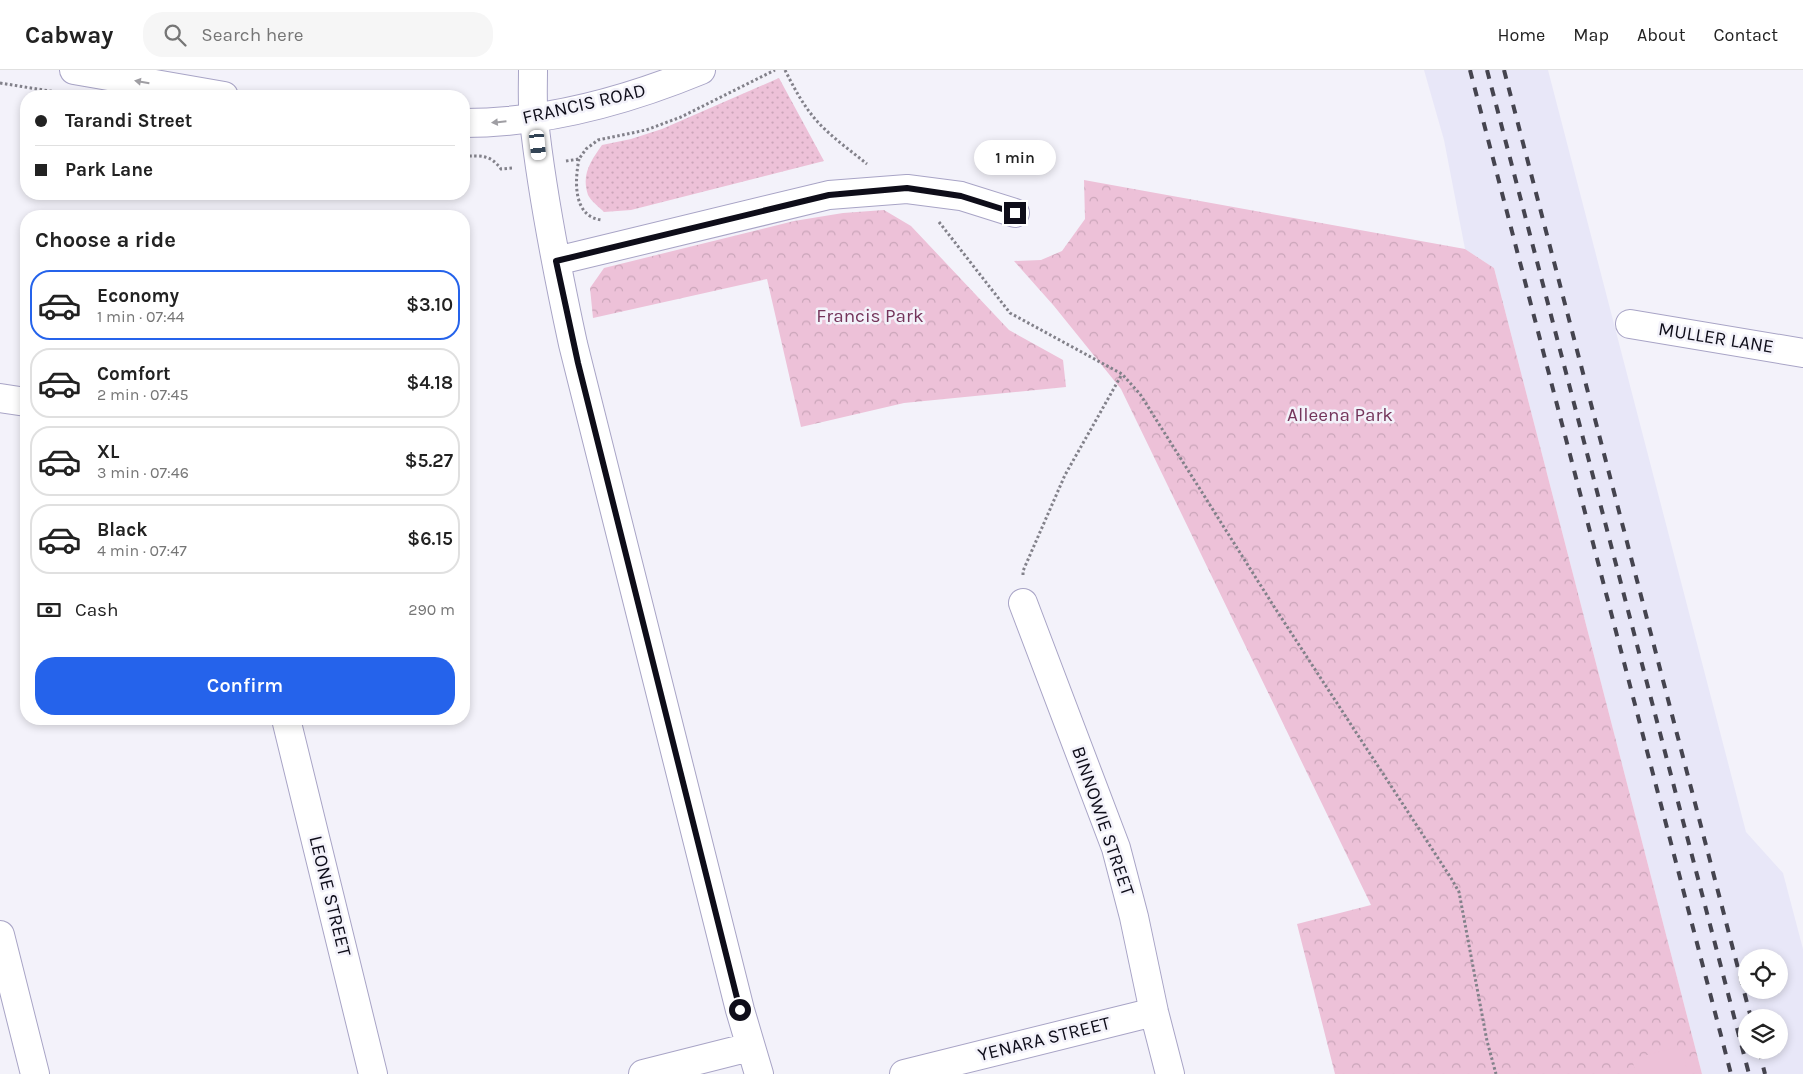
<!DOCTYPE html>
<meta charset="utf-8">
<style>
body{margin:0;font-family:Karla,sans-serif;background:#f6f6f6;color:#222;height:100vh;display:flex;flex-direction:column;font-size:19px;white-space:nowrap}
*{box-sizing:border-box;margin:0}
p{font-size:16px;color:#767676}
.icon{flex:none;width:28px;height:28px;fill:none;stroke:currentColor;stroke-width:2;stroke-linecap:round;stroke-linejoin:round}
.map{position:relative;flex:1;overflow:hidden}
.sheet{position:absolute;left:20px;top:140px;width:450px;height:515px;display:flex;flex-direction:column;background:#fff;border-radius:20px;box-shadow:0 2px 8px #0003}
.sheet>*{flex:none}
.guide{position:absolute;left:20px;top:20px;width:450px;height:110px;border-radius:20px;box-shadow:0 2px 8px #0003;display:grid;align-content:center;height:110px;padding:0 15px;background:#fff}
.buttons{position:absolute;left:1738px;top:879px;display:grid;gap:10px}
.buttons a{display:grid;place-items:center;width:50px;height:50px;border-radius:50%;background:#fff;box-shadow:0 2px 8px #0003;font-size:25px}
.end{position:absolute;width:22px;height:22px;margin:-11px;border:6px solid #0e0d19;background:#fff;box-shadow:0 0 0 2px #fff}
.from{border-radius:50%}
.bubble{position:absolute;height:35px;border-radius:18px;background:#fff;box-shadow:0 2px 8px #0003;font-size:16px;font-weight:600;line-height:35px;text-align:center}
.car{position:absolute;width:15px;height:30px;margin:-15px -8px;border-radius:6px;box-shadow:0 0 4px 1px #0007;background:linear-gradient(#fff 24%,#345 0 40%,#fff 0 76%,#345 0 86%,#fff 0)}
.guide b{display:flex;align-items:center;gap:18px;height:48px;font-size:19px}
.guide b+b{border-top:1px solid #e0e0e0}
.guide i{width:12px;height:12px;background:#222}
ul{padding:0;list-style:none}
li{display:flex;align-items:center;gap:15px;height:70px;margin:0 10px 8px;padding:0 5px;border:2px solid #e0e0e0;border-radius:20px}
li div{flex:1}
li b{display:block;font-size:19px}
li em{font-style:normal;font-weight:600}
li.on{border-color:#2563eb}
li>.icon{width:45px;height:45px;stroke-width:1.5}
h2{padding:0 15px;font-size:22px;line-height:60px}
.pay{display:flex;align-items:center;gap:12px;height:55px;padding:0 15px;font-size:19px}
.pay p{margin-inline-start:auto}
.action{display:flex;gap:10px;margin-top:auto;padding:10px 15px}
.action a{flex:1;height:58px;border-radius:20px;background:#2563eb;color:#fff;font-size:20px;font-weight:600;line-height:58px;text-align:center}
header{display:flex;align-items:center;gap:30px;box-sizing:border-box;height:70px;padding:0 25px;background:#fff;border-bottom:1px solid #e0e0e0}
header strong{font-size:24px}
nav{display:flex;gap:28px;margin-inline-start:auto;font-size:18px}
.search{width:350px;height:45px;background:#f6f6f6;display:flex;align-items:center;gap:12px;box-sizing:border-box;padding:0 18px;border-radius:20px;color:#767676;font-size:19px}
.map>svg:first-child{display:block}
.built{fill:#e8e7f8;fill-rule:evenodd}
.grass{fill:url(#grass-dots)}
.forest{fill:url(#forest-crowns)}
.pitch{fill:#edc1d8}
.lines{fill:none;stroke-linecap:round;stroke-linejoin:round}
.street-casing{stroke:#a8a4c6;stroke-width:30}
.secondary-casing{stroke:#a8a4c6;stroke-width:30}
.path{stroke:#82818a;stroke-width:3;stroke-dasharray:2.5 2.5;stroke-linecap:butt}
.street{stroke:#fff;stroke-width:28}
.secondary{stroke:#fff;stroke-width:28}
.rail{stroke:#45444f;stroke-width:4;stroke-dasharray:9 9;stroke-linecap:butt}
.oneway{fill:#9f9ea3}
.route{stroke:#0e0d19;stroke-width:6}
.labels{text-anchor:middle;dominant-baseline:central;stroke-width:5;stroke-linejoin:round;paint-order:stroke}
.street-label{font-size:19px;fill:#0e0d19;stroke:#f3f2fa}
.park-label{font-size:19px;fill:#74355b;stroke:#f3f2fa}
</style>
<header>
<strong>Cabway</strong>
<div class="search"><svg class="icon" aria-label="search" viewBox="0 0 24 24"><circle cx="10" cy="10" r="6"/><path d="M15 15l6 6"/></svg>Search here</div>
<nav><a>Home</a><a>Map</a><a>About</a><a>Contact</a></nav>
</header>
<div class="map">
<svg width="1803" height="1004" viewBox="0 0 1803 1004">
<defs>
<pattern id="grass-dots" width="8" height="8" patternUnits="userSpaceOnUse" patternTransform="scale(1.25)"><rect width="8" height="8" fill="#edc1d8"/><path d="M2 2h.1M6 6h.1" fill="none" stroke="#caa5b9" stroke-width="1.8" stroke-linecap="round"/></pattern>
<pattern id="forest-crowns" width="20" height="18" patternUnits="userSpaceOnUse" patternTransform="scale(1.25)"><rect width="20" height="18" fill="#edc1d8"/><path d="M2 6a3 3 0 1 1 6 0M12 15a3 3 0 1 1 6 0" fill="none" stroke="#caa5b9"/></pattern>
</defs>
<rect width="100%" height="100%" fill="#f3f2fa"/>
<path class="built" d="M1424,0H1548L1746,762L1783,803L1803,879V1004H1702L1494,198L1465,179L1444,70ZM1746,888H1779V920H1746ZM1746,948H1779V980H1746Z"/>
<path class="grass" d="M779,8L824,91L631,140L604,142C600,138 591,131 588,125C581,104 591,91 602,75L631,69L662,59Z"/>
<path class="forest" d="M1084,110L1465,179L1494,198L1702,1004H1335L1297,854L1371,835L1121,319L1054,236L1014,191L1041,190L1062,181L1085,149Z
M884,140L911,156L1009,260L1063,290L1066,317L904,333L801,357L767,209L593,248L590,218L604,198L794,151L843,143Z"/>
<path class="pitch" d="M1681,976L1688,1004H1636L1632,989Z"/>
<g class="lines">
<g class="street-casing">
<path id="street" d="M533,0C533,17 532,34 534,50C542,125 557,200 573,274L740,940L759,1004
M556,191L829,125L907,119L961,126L1015,143
M1630,254L1803,283
M0,328L26,332
M1023,533L1116,778L1134,847L1154,942L1170,1004
M286,649L373,1004
M0,865L35,1004
M643,1004L750,977
M904,1004L1154,942"/>
</g>
<g class="secondary-casing">
<path id="secondary" d="M74,0L224,26
M464,53C545,53 626,31 701,0"/>
</g>
<path class="path" d="M785,0C794,18 803,35 816,50C831,67 850,80 867,94
M0,13L56,22
M464,86C481,86 490,84 501,99L513,98
M579,89C575,109 572,147 602,150
M566,91L579,89L586,79L598,70L646,60L681,47L775,0
M939,152L1010,243L1122,304L1140,324L1273,535L1451,808L1459,822L1487,971L1496,1004
M1023,505V501L1065,405L1122,304"/>
<use href="#street" class="street"/>
<use href="#secondary" class="secondary"/>
<path class="rail" d="M1470,0L1731,1004
M1487,0L1749,1004
M1504,0L1751,948
M1759,980L1765,1004"/>
</g>
<defs><path id="oneway-solid" d="M-6-.8H1V-3.2L6.5 0L1 3.2V.8H-6Z" transform="scale(1.25)"/></defs>
<g class="oneway">
<use href="#oneway-solid" transform="translate(142 12) rotate(-170)"/>
<use href="#oneway-solid" transform="translate(499 52) rotate(174)"/>
</g>
<g class="lines">
<path class="route" d="M740,940L578,293L556,191L829,125L907,118L961,126L1015,143"/>
</g>
<g class="labels">
<g class="street-label">
<text transform="translate(584 34) rotate(-13)">FRANCIS ROAD</text>
<text transform="translate(1716 268) rotate(9)">MULLER LANE</text>
<text transform="translate(1103 751) rotate(71)">BINNOWIE STREET</text>
<text transform="translate(330 826) rotate(76)">LEONE STREET</text>
<text transform="translate(1044 969) rotate(-14)">YENARA STREET</text>
</g>
<g class="park-label">
<text x="870" y="246">Francis Park</text>
<text x="1340" y="345">Alleena Park</text>
</g>
</g>
</svg>
<div class="buttons">
<a><svg class="icon" aria-label="locate" viewBox="0 0 24 24"><circle cx="12" cy="12" r="6"/><path d="M12 2v4M12 18v4M2 12h4M18 12h4"/></svg></a>
<a><svg class="icon" aria-label="layers" viewBox="0 0 24 24"><path d="M12 4l9 5-9 5-9-5zM3 14l9 5 9-5"/></svg></a>
</div>
<i class="end from" style="left:740px;top:940px"></i>
<i class="end" style="left:1015px;top:143px"></i>
<div class="bubble" style="left:974px;top:70px;width:82px">1 min</div>
<i class="car" style="left:538px;top:75px;rotate:174deg"></i>
<div class="guide">
<b><i class="from"></i>Tarandi Street</b>
<b><i></i>Park Lane</b>
</div>
<section class="sheet">
<h2>Choose a ride</h2>
<ul>
<li class="on"><svg class="icon" aria-label="car" viewBox="0 0 24 24"><path d="M5 17H2v-5l4-1 3-4h7l3 4 3 1v5h-3M9 17h6M6 11h13"/><circle cx="7" cy="17" r="2"/><circle cx="17" cy="17" r="2"/></svg><div><b>Economy</b><p>1 min · 07:44</p></div><em>$3.10</em></li>
<li><svg class="icon" aria-label="car" viewBox="0 0 24 24"><path d="M5 17H2v-5l4-1 3-4h7l3 4 3 1v5h-3M9 17h6M6 11h13"/><circle cx="7" cy="17" r="2"/><circle cx="17" cy="17" r="2"/></svg><div><b>Comfort</b><p>2 min · 07:45</p></div><em>$4.18</em></li>
<li><svg class="icon" aria-label="car" viewBox="0 0 24 24"><path d="M5 17H2v-5l4-1 3-4h7l3 4 3 1v5h-3M9 17h6M6 11h13"/><circle cx="7" cy="17" r="2"/><circle cx="17" cy="17" r="2"/></svg><div><b>XL</b><p>3 min · 07:46</p></div><em>$5.27</em></li>
<li><svg class="icon" aria-label="car" viewBox="0 0 24 24"><path d="M5 17H2v-5l4-1 3-4h7l3 4 3 1v5h-3M9 17h6M6 11h13"/><circle cx="7" cy="17" r="2"/><circle cx="17" cy="17" r="2"/></svg><div><b>Black</b><p>4 min · 07:47</p></div><em>$6.15</em></li>
</ul>
<div class="pay"><svg class="icon" aria-label="cash" viewBox="0 0 24 24"><path d="M3 7h18v10H3z"/><circle cx="12" cy="12" r="2"/></svg>Cash<p>290 m</p></div>
<div class="action"><a>Confirm</a></div>
</section>
</div>
